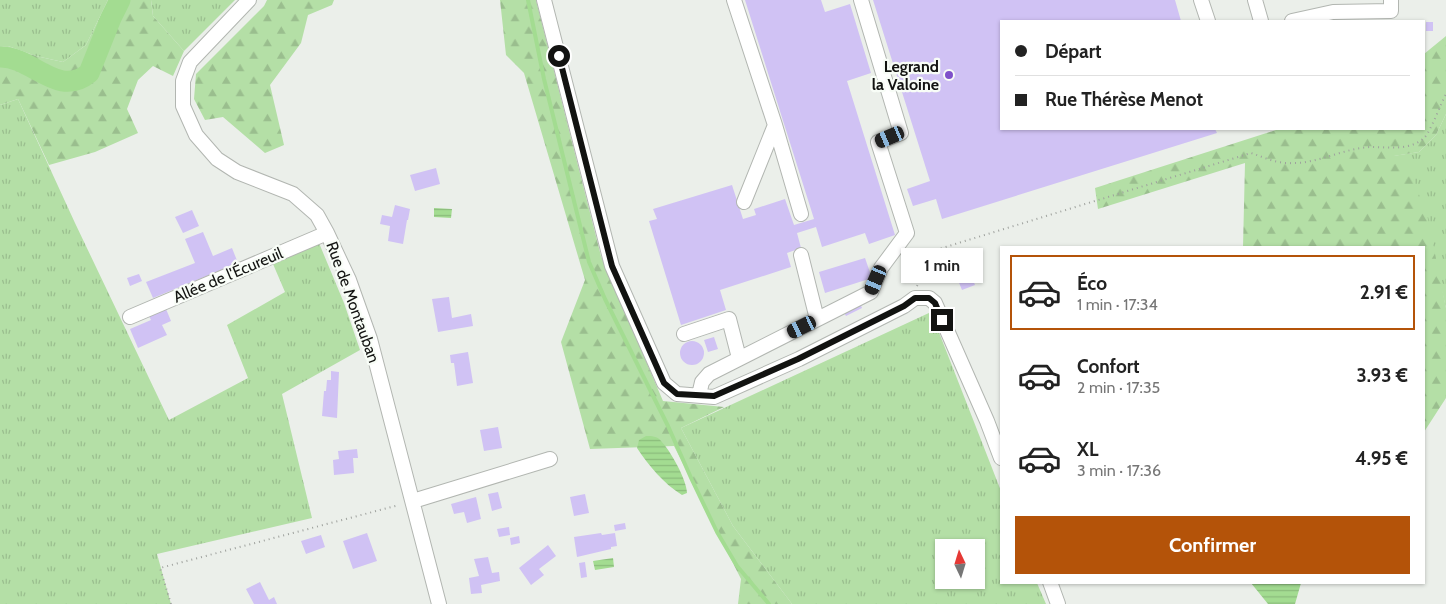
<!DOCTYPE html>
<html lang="fr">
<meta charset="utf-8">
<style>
body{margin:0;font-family:Cabin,sans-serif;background:#f2f2f2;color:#222;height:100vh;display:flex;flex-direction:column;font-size:19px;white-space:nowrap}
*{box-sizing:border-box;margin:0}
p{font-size:16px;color:#767676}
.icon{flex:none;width:28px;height:28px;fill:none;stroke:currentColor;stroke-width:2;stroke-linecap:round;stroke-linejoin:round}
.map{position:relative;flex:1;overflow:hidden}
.sheet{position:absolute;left:1000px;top:246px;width:425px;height:338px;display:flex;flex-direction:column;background:#fff;border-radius:0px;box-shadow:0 1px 4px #0004}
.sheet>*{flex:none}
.top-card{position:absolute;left:1000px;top:20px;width:425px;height:110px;border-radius:0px;box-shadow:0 1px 4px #0004;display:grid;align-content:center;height:110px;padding:0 15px;background:#fff}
.needle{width:32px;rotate:356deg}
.fabs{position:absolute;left:935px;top:539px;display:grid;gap:10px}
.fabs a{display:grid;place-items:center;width:50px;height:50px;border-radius:0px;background:#fff;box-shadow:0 1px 4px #0004;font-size:25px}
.end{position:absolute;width:22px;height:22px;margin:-11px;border:6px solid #121311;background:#fff;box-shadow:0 0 0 2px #fff}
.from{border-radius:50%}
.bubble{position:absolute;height:35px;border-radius:0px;background:#fff;box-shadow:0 1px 4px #0004;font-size:16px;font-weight:700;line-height:35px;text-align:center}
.car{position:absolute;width:15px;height:30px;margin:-15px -8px;border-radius:6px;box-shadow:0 0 4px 1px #0007;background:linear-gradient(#222 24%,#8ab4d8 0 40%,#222 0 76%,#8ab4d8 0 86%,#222 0)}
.top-card b{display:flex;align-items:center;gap:18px;height:48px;font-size:19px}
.top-card b+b{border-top:1px solid #e0e0e0}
.top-card i{width:12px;height:12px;background:#222}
ul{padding:9px 0 0;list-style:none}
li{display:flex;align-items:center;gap:15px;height:75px;margin:0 10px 8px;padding:0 5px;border:2px solid transparent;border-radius:0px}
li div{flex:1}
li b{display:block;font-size:19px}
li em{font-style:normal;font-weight:700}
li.selected{border-color:#b45309}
li>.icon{width:45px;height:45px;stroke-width:1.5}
.primary-button{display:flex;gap:10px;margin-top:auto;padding:10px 15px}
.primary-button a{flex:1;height:58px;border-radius:0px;background:#b45309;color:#fff;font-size:20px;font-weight:700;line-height:58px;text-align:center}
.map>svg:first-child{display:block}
.grass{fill:url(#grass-tufts);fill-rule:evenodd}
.forest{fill:url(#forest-firs)}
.water{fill:url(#water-rules)}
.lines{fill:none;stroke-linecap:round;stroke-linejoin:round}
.stream{stroke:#a3dc91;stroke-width:4}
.river{stroke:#a3dc91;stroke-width:21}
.building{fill:#d0c2f4}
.minor-casing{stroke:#b2b6b1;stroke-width:16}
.path{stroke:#9ea19d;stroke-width:2;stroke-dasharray:1 4;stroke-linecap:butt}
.minor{stroke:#fff;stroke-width:14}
.route{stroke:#121311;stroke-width:6}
.poi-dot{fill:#7f51ca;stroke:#f8fdf7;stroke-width:2}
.labels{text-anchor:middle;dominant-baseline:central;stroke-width:4.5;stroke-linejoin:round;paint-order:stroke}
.poi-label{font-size:16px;font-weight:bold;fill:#121311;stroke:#f8fdf7;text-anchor:end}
.street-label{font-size:16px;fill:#121311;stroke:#f8fdf7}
</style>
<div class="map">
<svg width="1446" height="604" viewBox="0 0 1446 604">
<defs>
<pattern id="grass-tufts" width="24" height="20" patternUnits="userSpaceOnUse" patternTransform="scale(1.25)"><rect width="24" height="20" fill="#b4dfa6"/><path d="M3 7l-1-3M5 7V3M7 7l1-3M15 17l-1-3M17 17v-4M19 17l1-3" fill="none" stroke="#9abe8e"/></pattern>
<pattern id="forest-firs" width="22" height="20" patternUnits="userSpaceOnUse" patternTransform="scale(1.25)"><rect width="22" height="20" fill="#b4dfa6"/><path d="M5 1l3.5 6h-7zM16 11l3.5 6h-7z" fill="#9abe8e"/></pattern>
<pattern id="water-rules" width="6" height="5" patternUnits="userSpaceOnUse" patternTransform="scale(1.25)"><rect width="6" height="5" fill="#a3dc91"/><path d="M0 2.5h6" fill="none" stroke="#8bbc7c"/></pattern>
</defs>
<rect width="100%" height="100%" fill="#ebefea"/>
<path class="grass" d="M0,0H108L86,45L63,62L36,56L8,46L0,47Z
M151,0H235L184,51L153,16Z
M18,99L75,223L169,420L248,378L227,325L285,292L273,264L319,243L344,303L360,350L282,394L312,518L157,554L171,604H0V105Z
M1446,114V308L1437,270L1393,156L1419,152L1436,135Z
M931,312L1001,491V582L1037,583L1046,604H792L733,526L681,428ZM944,548H976V580H944Z"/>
<path class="forest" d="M108,0H151L153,16L184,51L173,76L153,66L138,80L127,109L138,133L95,152L49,165L18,99L0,105V47L8,46L36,56L63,62L86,45Z
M267,0H334L332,5L308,15L301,43L270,85L284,145L265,153L223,117L205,120L194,99L196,74L264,6Z
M500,0H536L601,256L663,401L724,407L681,428L733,526L792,604H738L741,579L674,446L590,449L561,342L585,280L524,73L506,55Z
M1446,36V114L1436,135L1419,152L1394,156L1410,170L1428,219L1446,308V398L1424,432V248L1243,247L1245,163L1098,209L1095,188L1279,129H1424V54Z"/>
<path class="water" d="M434,208L452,209L451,218L434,217Z
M646,436C652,436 657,436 661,441C670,450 687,480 687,493L682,495C663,483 649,466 637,448L639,440Z
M613,558L614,567L595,570L593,561Z
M1251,583H1301L1295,604H1268Z"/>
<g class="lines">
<path class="stream" d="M528,0L544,79L589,262L605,299L668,426L692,480L717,532L737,566L769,604"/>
<path class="river" d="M0,57C32,56 58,99 89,73L111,18L120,0"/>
</g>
<path class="building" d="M745,0H821L825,12L850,4L871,73L847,81L895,235L869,244L865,233L822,247L816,227L797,233L801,248L787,253L791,267L720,290L726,310L681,325L649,221L657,219L653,209L732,185L743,219L756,215L754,209L785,199L794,225L814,219Z
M873,0H1175L1181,21H1001V129H1215L1217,133L942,219L936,199L913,206L907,189L930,181Z
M1426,22H1433V31H1426Z
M436,168L440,184L415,191L410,175Z
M395,205L410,209L408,220H407L403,244L388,241L390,226L380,224L382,215L392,217Z
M192,210L199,226L183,233L175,217Z
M203,232L213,256L232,248L238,263L230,267L232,270L222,274L221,270L153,298L146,282L195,263L185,239Z
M865,258L872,278L825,293L819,272Z
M968,268L975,285L962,290L955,273Z
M139,274L142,281L130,286L127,278Z
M449,297L452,318L471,314L473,326L438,332L432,299Z
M860,303L862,308L846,316L843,311Z
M166,309L171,321L162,325L167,335L138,348L130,329L151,320L148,314Z
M714,337L718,349L708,352L704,340Z
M680 353a12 12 0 1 1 24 0a12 12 0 1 1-24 0Z
M468,352L473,383L457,386L454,363H451L450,355Z
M331,371L339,372L337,418L322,416L324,391H326L327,380H331Z
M498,427L502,448L484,451L480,430Z
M357,449L358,458H353L354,473L334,475L333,460L339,459L338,451Z
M498,492L502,508L492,511L488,494Z
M585,494L589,513L574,516L570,497Z
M476,497L481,519L467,523L464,512L454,514L451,504Z
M625,523L626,529L615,531L614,525Z
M509,527L510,535L499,537L497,529Z
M367,533L377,561L353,569L343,541Z
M601,533L602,535L615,533L617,546L611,547V549L577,557L574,537Z
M321,535L325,547L306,554L301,541Z
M519,536L520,543L511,545L510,538Z
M548,545L556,556L539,569L544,575L531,585L519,568Z
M488,557L492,573L499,572L500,581L481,585L482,593L471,594L469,578L479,576L474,559Z
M585,562L587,577L581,578L579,563Z
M260,582L269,600L274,597L277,604H254L246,589Z"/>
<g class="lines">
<g class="minor-casing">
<path id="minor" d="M249,0L190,62L183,81V106L196,135L217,159L237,172L293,194L317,215L327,233L349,280L370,339L439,604
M544,0L612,266L664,383L677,394L714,397L799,359L904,306L915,298H929L935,303L987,421L1001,458
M734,0L775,125L801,214
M1201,0L1208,21
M1255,0L1261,21
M1292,21L1333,12L1391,11V0
M744,202L775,125
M801,255L817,319
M130,317L327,233
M684,334L729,319L739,358
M699,395L702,382L709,374L871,292L881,268L907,233L878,142L901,133L861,0
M413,501L550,459
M1050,582L1058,604"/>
</g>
<path class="path" d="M917,286L939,249L1251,153C1263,157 1275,163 1288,163C1316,165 1343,148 1371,147C1389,147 1409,151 1424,138C1430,133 1441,103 1446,94
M171,604L160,568L399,505"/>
<use href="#minor" class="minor"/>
</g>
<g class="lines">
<path class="route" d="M559,56L612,266L664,383L677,394L714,396L798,359L904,306L915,298H929L935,303L942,320"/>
</g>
<circle class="poi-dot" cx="949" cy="75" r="5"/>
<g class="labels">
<g class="poi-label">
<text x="939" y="66">Legrand<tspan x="939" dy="18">la Valoine</tspan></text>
</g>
<g class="street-label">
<text transform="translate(228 275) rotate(-23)">Allée de l'Écureuil</text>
<text transform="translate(353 302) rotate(70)">Rue de Montauban</text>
</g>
</g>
</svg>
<div class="fabs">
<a><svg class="needle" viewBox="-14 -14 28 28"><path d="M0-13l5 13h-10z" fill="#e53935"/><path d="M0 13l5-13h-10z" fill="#767676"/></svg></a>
</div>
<i class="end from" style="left:559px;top:56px"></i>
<i class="end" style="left:942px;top:320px"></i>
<div class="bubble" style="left:901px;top:248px;width:82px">1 min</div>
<i class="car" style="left:890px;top:137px;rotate:247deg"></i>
<i class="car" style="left:876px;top:280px;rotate:203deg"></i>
<i class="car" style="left:802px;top:327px;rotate:244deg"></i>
<div class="top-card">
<b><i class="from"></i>Départ</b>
<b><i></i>Rue Thérèse Menot</b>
</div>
<section class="sheet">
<ul>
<li class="selected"><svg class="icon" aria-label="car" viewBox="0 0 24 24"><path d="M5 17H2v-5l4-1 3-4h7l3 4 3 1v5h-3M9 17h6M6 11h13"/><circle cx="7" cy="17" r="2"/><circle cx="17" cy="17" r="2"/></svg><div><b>Éco</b><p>1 min · 17:34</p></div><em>2.91 €</em></li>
<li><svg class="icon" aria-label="car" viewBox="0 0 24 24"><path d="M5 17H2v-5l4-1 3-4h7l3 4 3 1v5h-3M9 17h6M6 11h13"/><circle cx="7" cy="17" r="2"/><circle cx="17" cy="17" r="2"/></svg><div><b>Confort</b><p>2 min · 17:35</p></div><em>3.93 €</em></li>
<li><svg class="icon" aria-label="car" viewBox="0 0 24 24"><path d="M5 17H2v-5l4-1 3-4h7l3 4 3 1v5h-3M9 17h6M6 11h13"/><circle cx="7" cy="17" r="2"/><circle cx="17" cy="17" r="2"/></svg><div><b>XL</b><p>3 min · 17:36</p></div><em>4.95 €</em></li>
</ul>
<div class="primary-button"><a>Confirmer</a></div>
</section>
</div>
